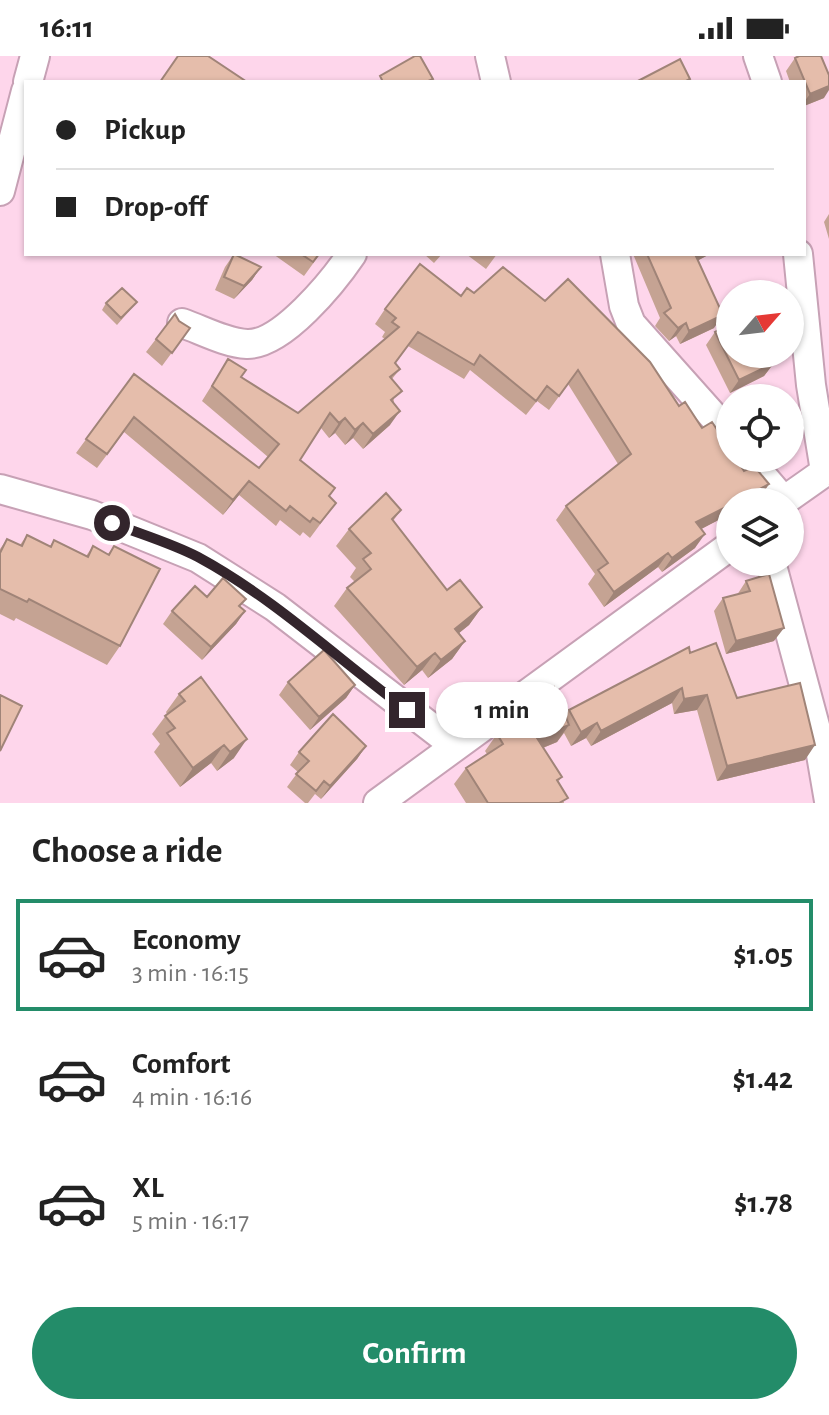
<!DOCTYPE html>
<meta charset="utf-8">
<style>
body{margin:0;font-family:"Alegreya Sans",sans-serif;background:#f6f6f6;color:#222;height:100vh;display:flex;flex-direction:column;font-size:30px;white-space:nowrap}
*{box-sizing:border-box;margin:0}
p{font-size:26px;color:#767676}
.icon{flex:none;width:44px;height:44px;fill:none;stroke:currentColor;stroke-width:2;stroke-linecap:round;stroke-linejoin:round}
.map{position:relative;height:747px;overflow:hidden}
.drawer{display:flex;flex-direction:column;background:#fff;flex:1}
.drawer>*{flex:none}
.hud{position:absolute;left:24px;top:24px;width:782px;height:176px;border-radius:0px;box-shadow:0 2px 6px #0004;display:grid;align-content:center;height:176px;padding:0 32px;background:#fff}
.needle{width:52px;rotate:62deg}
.buttons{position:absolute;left:716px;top:224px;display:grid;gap:16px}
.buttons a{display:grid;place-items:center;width:88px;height:88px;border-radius:50%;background:#fff;box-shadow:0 2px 6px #0004;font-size:40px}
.end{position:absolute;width:36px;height:36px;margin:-18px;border:10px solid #33252c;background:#fff;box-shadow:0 0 0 4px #fff}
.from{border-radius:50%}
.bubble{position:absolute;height:56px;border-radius:28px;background:#fff;box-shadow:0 2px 6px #0004;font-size:26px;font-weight:600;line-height:56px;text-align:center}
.hud b{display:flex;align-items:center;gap:28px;height:76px;font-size:30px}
.hud b+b{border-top:2px solid #e0e0e0}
.hud i{width:20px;height:20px;background:#222}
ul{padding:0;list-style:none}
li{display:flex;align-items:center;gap:24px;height:112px;margin:0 16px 12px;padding:0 16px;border:4px solid transparent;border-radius:0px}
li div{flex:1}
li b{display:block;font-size:30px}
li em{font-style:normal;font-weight:600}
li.active{border-color:#238c69}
li>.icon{width:72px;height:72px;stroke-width:1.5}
h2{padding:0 32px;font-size:36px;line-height:96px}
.cta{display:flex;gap:16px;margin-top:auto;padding:16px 32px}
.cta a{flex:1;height:92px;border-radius:48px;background:#238c69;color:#fff;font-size:32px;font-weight:600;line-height:92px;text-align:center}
.status{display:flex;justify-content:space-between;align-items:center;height:56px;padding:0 40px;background:#fff;direction:ltr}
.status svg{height:22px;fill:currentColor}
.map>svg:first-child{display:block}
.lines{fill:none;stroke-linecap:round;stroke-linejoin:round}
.street-casing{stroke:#c7a1b5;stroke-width:32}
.street{stroke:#fff;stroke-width:28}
.wall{fill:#c5a393}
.shaded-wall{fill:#a08478}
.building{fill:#e5bdab;stroke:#a08478;stroke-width:2}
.route{stroke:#33252c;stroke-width:10}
</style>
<div class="status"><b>16:11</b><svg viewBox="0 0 49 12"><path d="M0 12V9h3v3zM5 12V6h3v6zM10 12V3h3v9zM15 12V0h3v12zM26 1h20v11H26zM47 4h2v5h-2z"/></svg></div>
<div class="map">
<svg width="829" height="747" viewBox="0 0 829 747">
<rect width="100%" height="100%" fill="#fed6eb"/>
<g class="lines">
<g class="street-casing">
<path id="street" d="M490,0L496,26
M758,0L767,26
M28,26L35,0
M0,135L26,35
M615,198L624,250L631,268L730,379
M798,198L811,329L825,415
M182,267C202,274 226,287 247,288C282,289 333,226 352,198
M747,402L783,444
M0,433L92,459L198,502L275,551L454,689
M782,446L829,413
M771,506L818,681L829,745
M378,747L730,490"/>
</g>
<use href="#street" class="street"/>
</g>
<path class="wall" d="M795,2L824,42L804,50V26H790L786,15Z
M829,158V183L824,166Z
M234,198L261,211L252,224L234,243L215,234L225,211Z
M273,198H320L304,220Z
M424,198H442L434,207Z
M466,198H497L486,213Z
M633,198H710L698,204L714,272L680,288L676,280L669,285L655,270L660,262Z
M474,237L679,350L744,415L769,428L759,443L701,473L695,492L662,516L658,511L604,551L588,528L595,518L556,464L566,450L618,408L568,328L549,354L537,345L526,359L470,314L464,323L408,290L395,308L400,313L392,323L394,347L390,369L363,393L353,382L345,389L335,377L329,382L321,372L300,404L329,440L336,447L310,482L303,476L300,480L280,464L276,470L239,439L223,459L124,376L97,412L76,397L134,318L259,412L268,401L202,345L228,303L241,321L298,357L385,283L382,281L385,276L375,268L385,253Z
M137,246L117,269L102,254L106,247Z
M190,272L162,310L146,296L156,283Z
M715,276L774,307L764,320L730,337L706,289Z
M401,454L393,465L447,534L482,551L469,569L459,577L465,585L452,603L428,622L422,614L404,629L334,550L347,532L355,526L350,521L356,512L336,490L349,473Z
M27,479L50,490L54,484L86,500L93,490L108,498L114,490L120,590L107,609L16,562L14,565L0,558V493L7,483L20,489Z
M746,525L774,585L726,598L714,555L723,542L737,539Z
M207,541L240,551L245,555L236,568L202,604L163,568L172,555Z
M690,597L737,642L805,704L717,725L697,654L674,658L672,647L591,690L586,682L571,690L564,677L557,686L543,692L562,721L558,726L564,747H466L454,728L466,712L487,698L485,695L497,678L521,662L531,648L565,659L569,654Z
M201,621L234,702L217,715L211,707L180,731L154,696L160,688L152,678L167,658L166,656L179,638Z
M288,626L355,629L346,642L310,674L279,639Z
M366,690L357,703L321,743L315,738L308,747H305L287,731L298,716L290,709L299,696Z"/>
<path class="shaded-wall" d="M829,30V34L824,42L804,50V46L810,38Z
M694,198H710L686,211Z
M261,211L252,224L234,243L244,230Z
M723,259L714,272L680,288L689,275Z
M686,267L676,280L669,285L678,272Z
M774,307L764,320L730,337L739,324Z
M400,355L390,369L363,393L373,378Z
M345,362L335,377L329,382L339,367Z
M363,367L353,382L345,389L355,374Z
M249,425L239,439L223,459L233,444Z
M769,428L759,443L753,446H736Z
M730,449V458L686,481L696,466Z
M705,478L695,492L662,516L672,502Z
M668,497L658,511L604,551L614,536Z
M482,551L469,569L443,590L455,573Z
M245,555L236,568L202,604L211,591Z
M784,572L774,585L726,598L736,585Z
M465,585L452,603L428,622L441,604Z
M435,597L422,614L404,629L417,611Z
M355,629L346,642L310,674L319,661Z
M682,632L672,647L591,690L601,675Z
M707,639L697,654L674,658L684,643Z
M597,667L586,682L571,690L581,676Z
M569,669L557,686L525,699L537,682Z
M247,683L234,702L217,715L230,696Z
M224,689L211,707L180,731L193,712Z
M815,689L805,704L717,725L727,710Z
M366,690L357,703L321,743L330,730Z"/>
<path class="building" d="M178,0H208L247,26H160Z
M415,0H420L433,23L426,26H383L380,20Z
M799,0H821L829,19V30L810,38L795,2Z
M680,3L690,23L684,26H636Z
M234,198L261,211L244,230L224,221Z
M301,198H319L313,206Z
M647,198H695L723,259L689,275L686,267L678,272L664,257L671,252Z
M420,208L461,240L467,232L474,237L503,211L545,245L568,223L650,306L679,350L685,346L702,372L712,366L730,393V402H736L744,415L754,410L769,428L736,446H730V449L696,466L705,478L672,502L668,497L614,536L598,514L608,507L566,450L631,398L578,314L559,340L547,330L536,345L480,299L474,309L418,276L395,307L400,313L390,321L402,335L391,344L400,355L373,378L363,367L355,374L345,362L339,367L330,357L300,404L335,432L329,440L336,447L320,467L313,462L310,466L290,450L286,455L249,425L233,444L134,361L107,398L86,383L134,318L259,412L279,388L212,330L228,303L246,314L241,321L298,357L399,271L392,266L396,262L385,253Z
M122,232L137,246L121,262L106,247Z
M175,258L179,265L190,272L172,297L156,283Z
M730,268V298H769L774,307L739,324L715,276Z
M386,437L401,454L392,463L447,534L460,524L482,551L455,573L465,585L441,604L435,597L417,611L347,532L371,513L363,503L371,497L349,473Z
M27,479L51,491L54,484L88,501L93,490L109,499L114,490L160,513L120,590L29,543L27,546L0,533V497L7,483L22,490Z
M769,518L784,572L736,585L723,542L750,535L746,525Z
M223,522L246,543L239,550L245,555L211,591L172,555L195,530L207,541Z
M716,587L737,642L800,627L815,689L727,710L707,639L684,643L682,632L601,675L597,667L581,676L569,654L689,591L690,597Z
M324,594L355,629L319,661L288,626Z
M201,621L247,683L230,696L224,689L193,712L167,677L175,672L165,660L185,645L179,638Z
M554,631L569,669L537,682L562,721L557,724L568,742L559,747H488L466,712L503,688L497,678L534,654L531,648Z
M0,639L22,650L0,695Z
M333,658L366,690L330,730L324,725L316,735L296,718L309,705L299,696Z"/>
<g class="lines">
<path class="route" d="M112,467C140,478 171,487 198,501C274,542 338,603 407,654"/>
</g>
</svg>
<div class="buttons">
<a><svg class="needle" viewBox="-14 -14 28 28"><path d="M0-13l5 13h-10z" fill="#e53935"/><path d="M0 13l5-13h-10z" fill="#767676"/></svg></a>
<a><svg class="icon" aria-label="locate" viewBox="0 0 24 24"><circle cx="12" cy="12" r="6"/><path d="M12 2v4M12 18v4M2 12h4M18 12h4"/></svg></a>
<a><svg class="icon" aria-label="layers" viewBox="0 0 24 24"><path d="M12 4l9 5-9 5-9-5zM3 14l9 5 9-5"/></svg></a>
</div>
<i class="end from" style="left:112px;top:467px"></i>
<i class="end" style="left:407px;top:654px"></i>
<div class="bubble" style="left:436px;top:626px;width:132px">1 min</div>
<div class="hud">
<b><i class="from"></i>Pickup</b>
<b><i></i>Drop-off</b>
</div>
</div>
<section class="drawer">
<h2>Choose a ride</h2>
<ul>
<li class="active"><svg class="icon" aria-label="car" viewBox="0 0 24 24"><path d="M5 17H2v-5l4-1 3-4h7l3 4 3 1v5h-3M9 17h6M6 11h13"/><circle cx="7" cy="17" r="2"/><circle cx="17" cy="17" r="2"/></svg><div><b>Economy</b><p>3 min · 16:15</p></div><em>$1.05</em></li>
<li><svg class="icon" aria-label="car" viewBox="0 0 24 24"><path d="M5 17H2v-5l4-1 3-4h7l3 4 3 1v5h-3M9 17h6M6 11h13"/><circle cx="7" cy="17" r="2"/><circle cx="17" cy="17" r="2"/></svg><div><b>Comfort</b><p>4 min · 16:16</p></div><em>$1.42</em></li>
<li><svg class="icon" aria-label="car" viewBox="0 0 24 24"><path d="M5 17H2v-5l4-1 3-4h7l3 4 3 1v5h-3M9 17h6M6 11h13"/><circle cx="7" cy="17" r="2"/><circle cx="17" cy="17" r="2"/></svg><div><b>XL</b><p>5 min · 16:17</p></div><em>$1.78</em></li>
</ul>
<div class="cta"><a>Confirm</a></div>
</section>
